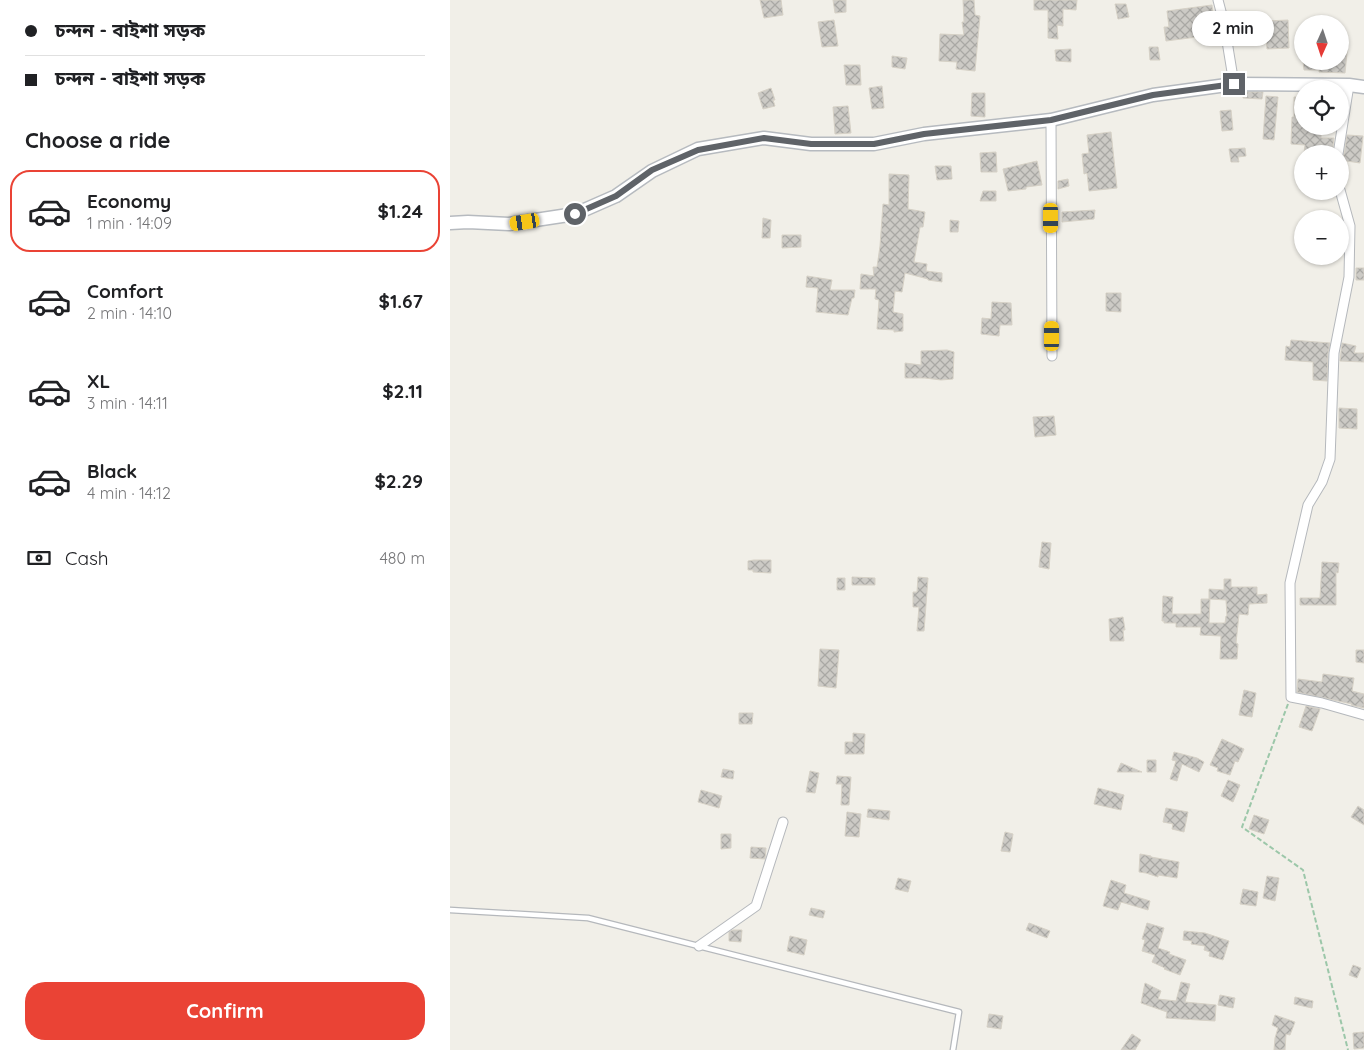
<!DOCTYPE html>
<meta charset="utf-8">
<style>
body{margin:0;font-family:Quicksand,"Noto Sans Bengali",sans-serif;background:#f6f6f6;color:#202124;height:100vh;display:flex;flex-direction:column;font-size:19px;white-space:nowrap}
*{box-sizing:border-box;margin:0}
p{font-size:16px;color:#757577}
.icon{flex:none;width:28px;height:28px;fill:none;stroke:currentColor;stroke-width:2;stroke-linecap:round;stroke-linejoin:round}
.map{position:relative;flex:1;overflow:hidden}
.details{display:flex;flex-direction:column;background:#fff;width:450px}
.details>*{flex:none}
.guide{display:grid;align-content:center;height:110px;padding:0 25px;background:#fff}
.needle{width:32px;rotate:183deg}
.controls{position:absolute;left:844px;top:15px;display:grid;gap:10px}
.controls a{display:grid;place-items:center;width:55px;height:55px;border-radius:50%;background:#fff;box-shadow:0 1px 4px #0004;font-size:25px}
.end{position:absolute;width:22px;height:22px;margin:-11px;border:6px solid #5f6368;background:#fff;box-shadow:0 0 0 2px #fff}
.from{border-radius:50%}
.bubble{position:absolute;height:35px;border-radius:18px;background:#fff;box-shadow:0 1px 4px #0004;font-size:16px;font-weight:700;line-height:35px;text-align:center}
.car{position:absolute;width:15px;height:30px;margin:-15px -8px;border-radius:6px;box-shadow:0 0 4px 1px #0007;background:linear-gradient(#f5c518 24%,#345 0 40%,#f5c518 0 76%,#345 0 86%,#f5c518 0)}
.guide b{display:flex;align-items:center;gap:18px;height:48px;font-size:19px}
.guide b+b{border-top:1px solid #e0e0e0}
.guide i{width:12px;height:12px;background:#202124}
ul{padding:0;list-style:none}
li{display:flex;align-items:center;gap:15px;height:82px;margin:0 10px 8px;padding:0 15px;border:2px solid transparent;border-radius:20px}
li div{flex:1}
li b{display:block;font-size:19px}
li em{font-style:normal;font-weight:700}
li.current{border-color:#ea4335}
li>.icon{width:45px;height:45px;stroke-width:1.5}
h2{padding:0 25px;font-size:22px;line-height:60px}
.pay{display:flex;align-items:center;gap:12px;height:55px;padding:0 25px;font-size:19px}
.pay p{margin-inline-start:auto}
.action{display:flex;gap:10px;margin-top:auto;padding:10px 25px}
.action a{flex:1;height:58px;border-radius:20px;background:#ea4335;color:#fff;font-size:20px;font-weight:700;line-height:58px;text-align:center}
main{display:flex;flex:1;min-height:0}
.map>svg:first-child{display:block}
.building{fill:url(#building-cross-hatch);stroke:#d6d1c6;fill-rule:evenodd}
.lines{fill:none;stroke-linecap:round;stroke-linejoin:round}
.service-casing{stroke:#b5b8bc;stroke-width:7}
.minor-casing{stroke:#b5b8bc;stroke-width:11}
.secondary-casing{stroke:#b6babf;stroke-width:15}
.path{stroke:#9cc7a9;stroke-width:2;stroke-dasharray:5 2.5;stroke-linecap:butt}
.service{stroke:#fff;stroke-width:4.5}
.minor{stroke:#fff;stroke-width:9}
.secondary{stroke:#fff;stroke-width:12}
.route{stroke:#5f6368;stroke-width:6}
</style>
<main>
<section class="details">
<div class="guide">
<b><i class="from"></i>চন্দন - বাইশা সড়ক</b>
<b><i></i>চন্দন - বাইশা সড়ক</b>
</div>
<h2>Choose a ride</h2>
<ul>
<li class="current"><svg class="icon" aria-label="car" viewBox="0 0 24 24"><path d="M5 17H2v-5l4-1 3-4h7l3 4 3 1v5h-3M9 17h6M6 11h13"/><circle cx="7" cy="17" r="2"/><circle cx="17" cy="17" r="2"/></svg><div><b>Economy</b><p>1 min · 14:09</p></div><em>$1.24</em></li>
<li><svg class="icon" aria-label="car" viewBox="0 0 24 24"><path d="M5 17H2v-5l4-1 3-4h7l3 4 3 1v5h-3M9 17h6M6 11h13"/><circle cx="7" cy="17" r="2"/><circle cx="17" cy="17" r="2"/></svg><div><b>Comfort</b><p>2 min · 14:10</p></div><em>$1.67</em></li>
<li><svg class="icon" aria-label="car" viewBox="0 0 24 24"><path d="M5 17H2v-5l4-1 3-4h7l3 4 3 1v5h-3M9 17h6M6 11h13"/><circle cx="7" cy="17" r="2"/><circle cx="17" cy="17" r="2"/></svg><div><b>XL</b><p>3 min · 14:11</p></div><em>$2.11</em></li>
<li><svg class="icon" aria-label="car" viewBox="0 0 24 24"><path d="M5 17H2v-5l4-1 3-4h7l3 4 3 1v5h-3M9 17h6M6 11h13"/><circle cx="7" cy="17" r="2"/><circle cx="17" cy="17" r="2"/></svg><div><b>Black</b><p>4 min · 14:12</p></div><em>$2.29</em></li>
</ul>
<div class="pay"><svg class="icon" aria-label="cash" viewBox="0 0 24 24"><path d="M3 7h18v10H3z"/><circle cx="12" cy="12" r="2"/></svg>Cash<p>480 m</p></div>
<div class="action"><a>Confirm</a></div>
</section>
<div class="map">
<svg width="914" height="1050" viewBox="0 0 914 1050">
<defs>
<pattern id="building-cross-hatch" width="8" height="8" patternUnits="userSpaceOnUse" patternTransform="scale(1.25)"><rect width="8" height="8" fill="#cccac5"/><path d="M0 0l8 8M0 8l8-8" fill="none" stroke="#a9a8a4"/></pattern>
</defs>
<rect width="100%" height="100%" fill="#f1efe8"/>
<path class="building" d="M310,0H331L333,15L314,18Z
M383,0H396V12L385,13Z
M513,0H524L525,15L530,16L525,71L506,69L507,62L489,61L490,34L514,35L512,22H514Z
M584,0H627L626,10L613,9V26L607,25L608,39L598,38V10H584Z
M665,4H676L679,17L668,19Z
M762,5L763,18L767,34L746,36L747,37L716,41L714,27H719L717,11Z
M384,20L388,46L372,47L368,22Z
M838,20L839,48L817,49L816,36L783,38L781,27L816,26V21Z
M890,43H898L895,73L869,72V70H854L853,61H890Z
M699,47H708L710,60H700Z
M621,49V62L606,61L605,50Z
M442,56L457,58L455,69L442,67Z
M394,65H410L411,85H396Z
M432,86L434,108L422,109L419,88Z
M321,88L325,100H323L325,106L313,109L308,93Z
M793,92H813L812,99L793,98Z
M522,93H535V117L521,116Z
M816,96L828,97L824,140L813,139Z
M844,97H852V126H871V138H884L882,154L854,153L855,145L841,144L842,117H844Z
M398,106L401,133L385,134L383,107Z
M781,110L783,130L772,131L770,111Z
M661,132L667,188L639,191L637,173L634,174L632,154L639,153L637,135Z
M897,135L913,136L910,163L890,160L894,155Z
M795,148L796,156L788,157L789,162H781L779,149Z
M546,152L547,172H531L530,153Z
M587,161L592,185L576,187V189L558,191L553,169Z
M485,166H501L502,179L487,180Z
M439,174L459,175L458,209L475,212L473,227H470L464,262L477,264L476,271L492,273V282L478,280V279L455,273L452,292L445,291L443,312L453,314V331L444,332V330L427,329L429,300L425,299L426,289H410L411,274L424,276L423,267H427L430,246L433,204L439,205Z
M618,179L619,186L608,189V181Z
M533,191H546V201H530Z
M645,210L644,219L612,222V212Z
M313,218L321,220L320,238H312Z
M500,220L509,221L508,232H500Z
M332,235H351V247L332,248Z
M906,268H914V280H906Z
M357,276L382,280L380,290H405L404,298H402L398,315L366,312L368,288L356,287Z
M656,293H671V312L656,311Z
M542,302L561,303L562,325H550L549,336L531,334L532,318L541,319Z
M841,340L880,343L878,353L877,381L863,380V362L835,360L836,346L840,347Z
M892,343L906,346L904,353H914V362L890,361Z
M497,350L504,352L503,379L491,380L475,378H455V363L471,365V351Z
M889,408L907,409V429L889,428Z
M604,416L606,435L585,437L583,417Z
M592,542L601,543L599,569L589,567Z
M304,560H321V573L303,572V570H298V561Z
M872,562L889,563L888,573L886,572V605H850V598H870Z
M402,577L425,578V585H402Z
M468,577L478,578L474,631H467L469,607H463V592H467Z
M387,578H395V590H387Z
M774,579H781V587H807V595L817,594V603L799,604L798,615L789,614L786,643L788,644L787,659H770L771,636L750,635L751,627H726V623H714V621H712L713,596L723,597L722,614H751V599H760H759V589L774,590ZM760,599L776,600L777,616H776L775,623H759Z
M673,617L675,630H673L674,641H660L659,619Z
M370,649L389,650L386,688L368,686Z
M906,650H914V663L906,662Z
M873,674L904,678L902,691L914,694V708L901,705L902,704L847,692L848,679L872,682Z
M794,690L806,693L802,717L789,715Z
M856,706L870,709L862,731L849,727Z
M289,713H303L302,724H289Z
M403,733L415,734L414,754H395V742H403Z
M772,739L794,749L788,762L785,761L780,775L767,771L768,768L760,765Z
M724,752L747,758L754,762L749,772L732,764L727,781L720,779L726,761L722,760Z
M697,760H706V772H697Z
M671,763L692,772H667Z
M273,769L284,771L283,779L271,777Z
M360,771L369,773L365,793L356,792Z
M387,776L401,777L399,805H391L392,784H386Z
M778,780L790,785L783,802L771,796Z
M648,788L674,795L671,810L644,804Z
M251,790L272,796L269,808L248,802Z
M908,806L914,810V825L901,817Z
M716,808L738,812L734,832L722,829L723,824L713,822Z
M418,809L440,811L439,820L417,817Z
M397,812L411,814L409,837L395,836Z
M804,815L819,820L814,834L799,829Z
M555,832L563,834L560,852L551,851Z
M271,834H281V848L271,849Z
M301,847L316,848L315,859L300,858Z
M690,854L701,856V857L729,862L727,878L708,875V877L696,873L689,872Z
M817,876L829,878L825,901L813,898Z
M448,878L461,881L458,892L445,889Z
M661,880L676,885L674,893L700,901L698,910L671,902L668,910L653,906Z
M793,889L808,892L806,906L790,904Z
M361,908L375,911L373,918L359,915Z
M579,923L600,931L597,938L576,930Z
M697,923L714,928L708,948L720,952L719,954L736,960L730,975L714,969L715,968L702,962L705,955L692,951L695,940L692,939Z
M283,930H292L291,942L279,941V932Z
M734,931L755,933L779,941L773,960L759,956L760,952L754,950L755,946L741,944L742,941L733,940Z
M340,936L357,940L354,955L337,951Z
M903,965L911,968L907,978L899,975Z
M731,982L740,984L735,1002L766,1005L765,1021L716,1018L717,1012L691,1003L695,983L711,991L708,999L726,1001Z
M770,995L785,998L783,1008L768,1005Z
M845,997L863,1001L862,1008L844,1004Z
M539,1014L553,1016L551,1029L537,1027Z
M825,1015L845,1022L840,1035L836,1034L835,1050H824L825,1038L828,1028L822,1025Z
M914,1032V1048L904,1049L903,1033Z
M682,1034L691,1040L685,1050H671Z"/>
<g class="lines">
<g class="service-casing">
<path id="service" d="M0,910L138,918L509,1012L503,1050"/>
</g>
<g class="minor-casing">
<path id="minor" d="M768,0L774,23L784,84
M601,120L602,356
M888,154L899,85
M890,190L900,226L899,277L884,353L880,459L872,482L858,505L840,583L841,697L872,703L914,715
M249,946L306,906L333,822"/>
</g>
<g class="secondary-casing">
<path id="secondary" d="M0,223L18,222L59,224L125,214L166,196L202,171L248,149L314,138L361,144H424L474,134L601,120L703,95L784,84L899,85L914,87"/>
</g>
<path class="path" d="M838,704L792,827L853,870L898,1050"/>
<use href="#service" class="service"/>
<use href="#minor" class="minor"/>
<use href="#secondary" class="secondary"/>
</g>
<g class="lines">
<path class="route" d="M125,214L166,196L202,170L248,150L314,138L361,144H424L474,134L601,120L703,95L784,84"/>
</g>
</svg>
<div class="controls">
<a><svg class="needle" viewBox="-14 -14 28 28"><path d="M0-13l5 13h-10z" fill="#e53935"/><path d="M0 13l5-13h-10z" fill="#757577"/></svg></a>
<a><svg class="icon" aria-label="locate" viewBox="0 0 24 24"><circle cx="12" cy="12" r="6"/><path d="M12 2v4M12 18v4M2 12h4M18 12h4"/></svg></a>
<a>+</a>
<a>−</a>
</div>
<i class="end from" style="left:125px;top:214px"></i>
<i class="end" style="left:784px;top:84px"></i>
<div class="bubble" style="left:742px;top:11px;width:82px">2 min</div>
<i class="car" style="left:601px;top:218px;rotate:180deg"></i>
<i class="car" style="left:75px;top:222px;rotate:261deg"></i>
<i class="car" style="left:602px;top:336px;rotate:0deg"></i>
</div>
</main>
